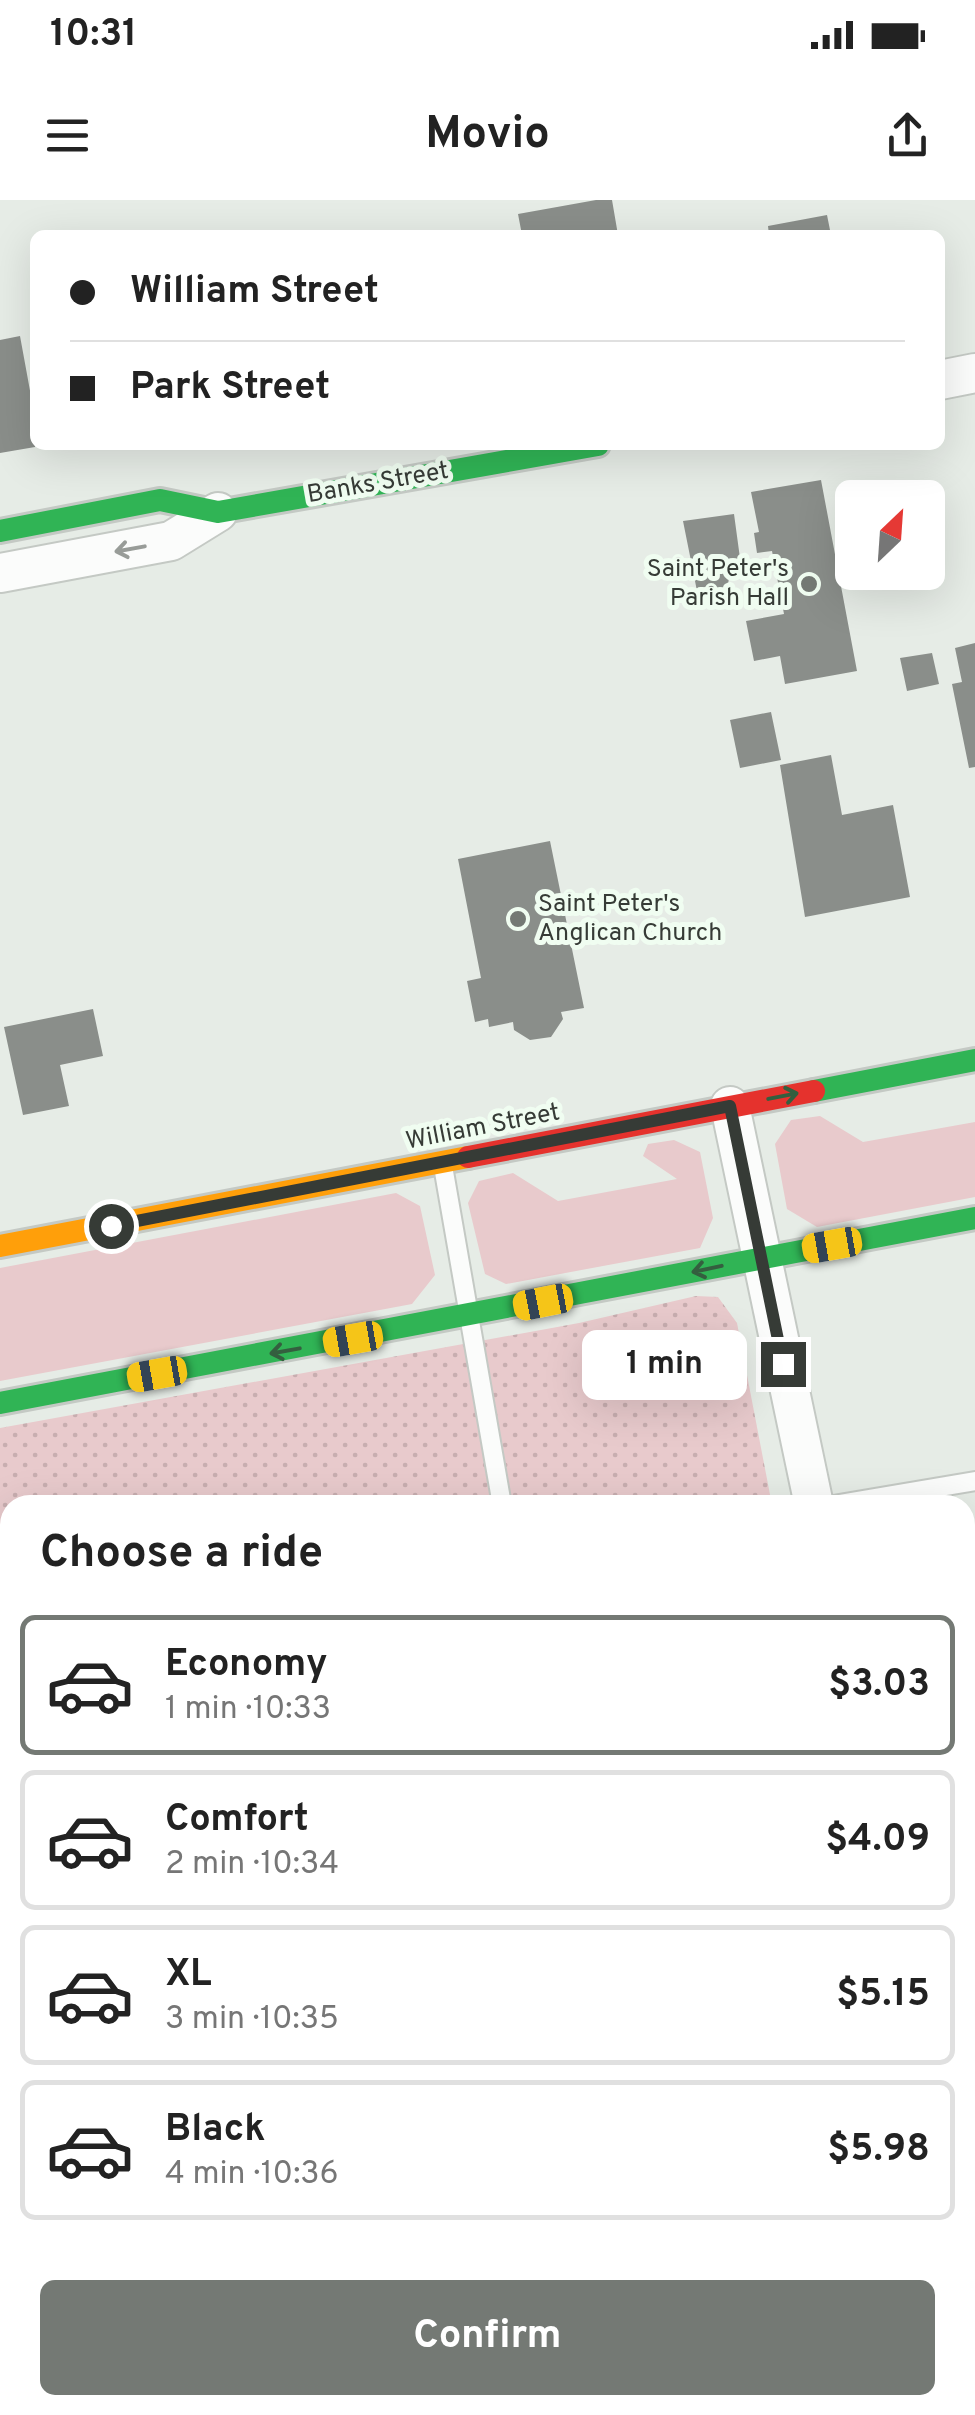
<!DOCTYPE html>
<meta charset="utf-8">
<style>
body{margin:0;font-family:Overpass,sans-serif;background:#f2f2f2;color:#222;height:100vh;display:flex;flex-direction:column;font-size:38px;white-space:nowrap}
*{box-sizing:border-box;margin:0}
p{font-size:32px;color:#767676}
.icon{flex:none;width:55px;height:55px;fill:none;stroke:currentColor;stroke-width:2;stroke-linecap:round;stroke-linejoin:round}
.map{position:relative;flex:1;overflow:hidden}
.drawer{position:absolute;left:0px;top:1295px;width:975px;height:920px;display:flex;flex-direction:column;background:#fff;border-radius:30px 30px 0 0;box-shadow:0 10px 40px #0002}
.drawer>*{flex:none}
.hud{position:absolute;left:30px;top:30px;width:915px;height:220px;border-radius:15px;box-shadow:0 10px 40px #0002;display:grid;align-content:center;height:220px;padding:0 40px;background:#fff}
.needle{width:65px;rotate:25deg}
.controls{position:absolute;left:835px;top:280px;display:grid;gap:20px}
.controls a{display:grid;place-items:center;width:110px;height:110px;border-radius:15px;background:#fff;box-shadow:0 10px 40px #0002;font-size:50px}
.end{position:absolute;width:45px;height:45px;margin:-22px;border:12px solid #363b36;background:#fff;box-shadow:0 0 0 5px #fff}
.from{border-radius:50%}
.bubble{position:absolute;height:70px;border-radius:15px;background:#fff;box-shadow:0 10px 40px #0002;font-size:32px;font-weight:700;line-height:70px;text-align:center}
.car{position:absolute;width:30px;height:60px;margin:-30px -15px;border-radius:12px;box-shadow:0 0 8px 2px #0007;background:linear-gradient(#f5c518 24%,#345 0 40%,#f5c518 0 76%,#345 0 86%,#f5c518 0)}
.hud b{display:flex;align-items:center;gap:35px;height:95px;font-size:38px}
.hud b+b{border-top:2px solid #e0e0e0}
.hud i{width:25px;height:25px;background:#222}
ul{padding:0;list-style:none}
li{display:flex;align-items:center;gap:30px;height:140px;margin:0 20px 15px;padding:0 20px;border:5px solid #e0e0e0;border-radius:15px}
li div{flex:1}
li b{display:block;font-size:38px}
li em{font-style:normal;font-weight:700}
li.selected{border-color:#747974}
li>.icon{width:90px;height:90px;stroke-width:1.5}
h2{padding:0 40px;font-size:45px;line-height:120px}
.action{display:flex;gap:20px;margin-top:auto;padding:20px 40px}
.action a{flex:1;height:115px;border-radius:15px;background:#747974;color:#fff;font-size:40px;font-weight:700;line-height:115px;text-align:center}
.status{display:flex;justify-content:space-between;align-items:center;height:70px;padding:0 50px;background:#fff;direction:ltr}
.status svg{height:28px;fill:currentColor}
header{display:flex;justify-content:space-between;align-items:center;height:130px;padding:0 40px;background:#fff;font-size:45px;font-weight:700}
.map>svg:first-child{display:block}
.grass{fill:#e8cacc}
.park{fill:url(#park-dots)}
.building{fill:#8a8e8a}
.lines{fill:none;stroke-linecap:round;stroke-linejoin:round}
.lane-casing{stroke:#c4c9c4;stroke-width:22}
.street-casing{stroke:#c4c9c4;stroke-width:42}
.fast-casing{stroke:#c4c9c4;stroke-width:28}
.slow-casing{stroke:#c4c9c4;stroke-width:28}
.jam-casing{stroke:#c4c9c4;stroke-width:28}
.lane{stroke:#fbfcfb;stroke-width:18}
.street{stroke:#fbfcfb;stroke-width:38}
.fast{stroke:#30b455;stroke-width:22}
.slow{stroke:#ff9f0a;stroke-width:22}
.jam{stroke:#e5322d;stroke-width:22}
.oneway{stroke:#989c98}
.oneway2{stroke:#345f3f}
.route{stroke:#363b36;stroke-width:12}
.poi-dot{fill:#747974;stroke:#f0fdf1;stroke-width:4}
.labels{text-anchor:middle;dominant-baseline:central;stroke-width:10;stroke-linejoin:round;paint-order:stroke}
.street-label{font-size:25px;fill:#363b36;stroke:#f0fdf1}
.poi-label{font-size:25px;fill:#363b36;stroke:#f0fdf1;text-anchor:end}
</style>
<div class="status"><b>10:31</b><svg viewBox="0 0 49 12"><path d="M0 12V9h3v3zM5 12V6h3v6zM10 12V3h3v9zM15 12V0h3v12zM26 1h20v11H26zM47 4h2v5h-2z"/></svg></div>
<header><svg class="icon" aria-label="menu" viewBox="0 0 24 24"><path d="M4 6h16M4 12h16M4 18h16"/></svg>Movio<svg class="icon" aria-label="share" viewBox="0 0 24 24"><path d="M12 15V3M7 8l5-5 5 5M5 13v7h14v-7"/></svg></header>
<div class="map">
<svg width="975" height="2215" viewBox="0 0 975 2215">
<defs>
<pattern id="park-dots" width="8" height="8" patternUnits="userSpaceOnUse" patternTransform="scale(2.5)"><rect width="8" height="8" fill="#e8cacc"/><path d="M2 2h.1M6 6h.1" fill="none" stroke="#c8aeb0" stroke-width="1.8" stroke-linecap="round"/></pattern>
</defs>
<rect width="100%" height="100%" fill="#e6ece6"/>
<path class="grass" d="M820,916L863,942L975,922V997L817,1027L787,1009L775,944L791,920Z
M674,940L700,952L713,1018L700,1048L506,1084L485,1074L468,1003L479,981L513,973L558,1001L677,979L643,956L648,944Z
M396,993L420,1006L435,1075L412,1104L0,1181V1068Z"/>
<path class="park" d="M696,1096L718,1097L737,1123L772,1305H10V2205H942L944,2215H0V1228L579,1123Z"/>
<path class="building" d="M596,0H612L618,35H522L518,14Z
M827,15L831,35H769L768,26Z
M20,136L35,218V247L0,253V140Z
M821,280L857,471L785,484L780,456L754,461L746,421L784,414L772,351L757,353L754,333L759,332L751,292Z
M734,314L742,373L729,375L728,387L697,391L683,321Z
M975,443V567L969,568L952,484L962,482L955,448Z
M932,453L939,484L907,491L900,458Z
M771,512L781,560L740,568L730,520Z
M831,555L842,615L893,605L910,697L805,717L780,565Z
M550,641L584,808L561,812L563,819L551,837L530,840L514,830L513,822L489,827L488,819L475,822L467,781L481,778L458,659Z
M93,809L103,856L60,865L69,906L23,915L4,827Z"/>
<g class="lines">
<g class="lane-casing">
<path id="lane" d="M443,966L502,1305
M833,1305L975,1281"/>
</g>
<g class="street-casing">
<path id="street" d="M940,180L975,173
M0,373L171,341L218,312
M730,906L814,1305
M965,1547L975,1545
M965,2013L975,2061"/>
</g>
<g class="fast-casing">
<path id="fast" d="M0,331L160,300L218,312L598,245
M814,891L975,860
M0,1203L975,1018"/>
</g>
<g class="slow-casing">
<path id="slow" d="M0,1046L468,957"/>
</g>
<g class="jam-casing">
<path id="jam" d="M468,957L814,891"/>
</g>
<use href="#lane" class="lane"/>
<use href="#street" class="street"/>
<use href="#fast" class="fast"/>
<use href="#slow" class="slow"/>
<use href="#jam" class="jam"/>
</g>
<defs><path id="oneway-shaft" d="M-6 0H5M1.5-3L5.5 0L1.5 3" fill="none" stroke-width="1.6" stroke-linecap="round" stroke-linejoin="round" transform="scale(2.5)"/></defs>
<use class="oneway" href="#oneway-shaft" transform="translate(130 349) rotate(170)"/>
<g class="oneway2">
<use href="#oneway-shaft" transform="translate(783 896) rotate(-11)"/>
<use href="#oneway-shaft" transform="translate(707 1069) rotate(168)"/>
<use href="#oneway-shaft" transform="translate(285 1151) rotate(170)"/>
</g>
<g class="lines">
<path class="route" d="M111,1026L730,906L783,1164"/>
</g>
<g class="poi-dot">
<circle cx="809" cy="384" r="10"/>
<circle cx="518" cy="719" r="10"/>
</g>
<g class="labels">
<g class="street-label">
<text transform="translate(378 284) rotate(-10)">Banks Street</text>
<text transform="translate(483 928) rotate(-11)">William Street</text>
</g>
<g class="poi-label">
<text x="789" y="370">Saint Peter's<tspan x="789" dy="29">Parish Hall</tspan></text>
<text x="538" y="705" text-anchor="start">Saint Peter's<tspan x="538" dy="29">Anglican Church</tspan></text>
</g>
</g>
</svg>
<div class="controls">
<a><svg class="needle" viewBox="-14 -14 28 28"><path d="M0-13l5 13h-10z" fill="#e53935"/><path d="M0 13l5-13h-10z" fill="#767676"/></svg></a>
</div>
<i class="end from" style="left:111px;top:1026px"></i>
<i class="end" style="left:783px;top:1164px"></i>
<div class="bubble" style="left:582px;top:1130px;width:165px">1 min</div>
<i class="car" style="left:832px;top:1045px;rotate:260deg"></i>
<i class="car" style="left:543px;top:1102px;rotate:259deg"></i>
<i class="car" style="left:353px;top:1139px;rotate:260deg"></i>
<i class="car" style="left:157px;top:1174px;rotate:260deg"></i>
<div class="hud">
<b><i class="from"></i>William Street</b>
<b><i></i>Park Street</b>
</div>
<section class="drawer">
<h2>Choose a ride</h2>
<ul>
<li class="selected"><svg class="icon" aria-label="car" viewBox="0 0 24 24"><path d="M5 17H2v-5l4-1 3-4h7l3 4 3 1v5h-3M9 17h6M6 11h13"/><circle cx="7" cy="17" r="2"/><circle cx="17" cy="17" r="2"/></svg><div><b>Economy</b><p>1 min · 10:33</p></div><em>$3.03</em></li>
<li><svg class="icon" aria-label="car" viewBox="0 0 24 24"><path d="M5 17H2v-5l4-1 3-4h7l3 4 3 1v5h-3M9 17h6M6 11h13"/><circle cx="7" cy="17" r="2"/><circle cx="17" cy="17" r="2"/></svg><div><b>Comfort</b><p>2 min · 10:34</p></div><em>$4.09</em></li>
<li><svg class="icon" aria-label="car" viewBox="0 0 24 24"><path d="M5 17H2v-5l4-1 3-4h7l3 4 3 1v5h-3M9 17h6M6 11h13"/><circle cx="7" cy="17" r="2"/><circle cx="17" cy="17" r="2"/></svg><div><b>XL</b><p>3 min · 10:35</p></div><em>$5.15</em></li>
<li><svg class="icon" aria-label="car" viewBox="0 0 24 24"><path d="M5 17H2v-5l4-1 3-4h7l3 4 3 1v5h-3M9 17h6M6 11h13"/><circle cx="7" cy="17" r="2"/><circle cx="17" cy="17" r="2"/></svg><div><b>Black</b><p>4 min · 10:36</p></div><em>$5.98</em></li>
</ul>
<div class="action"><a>Confirm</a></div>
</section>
</div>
